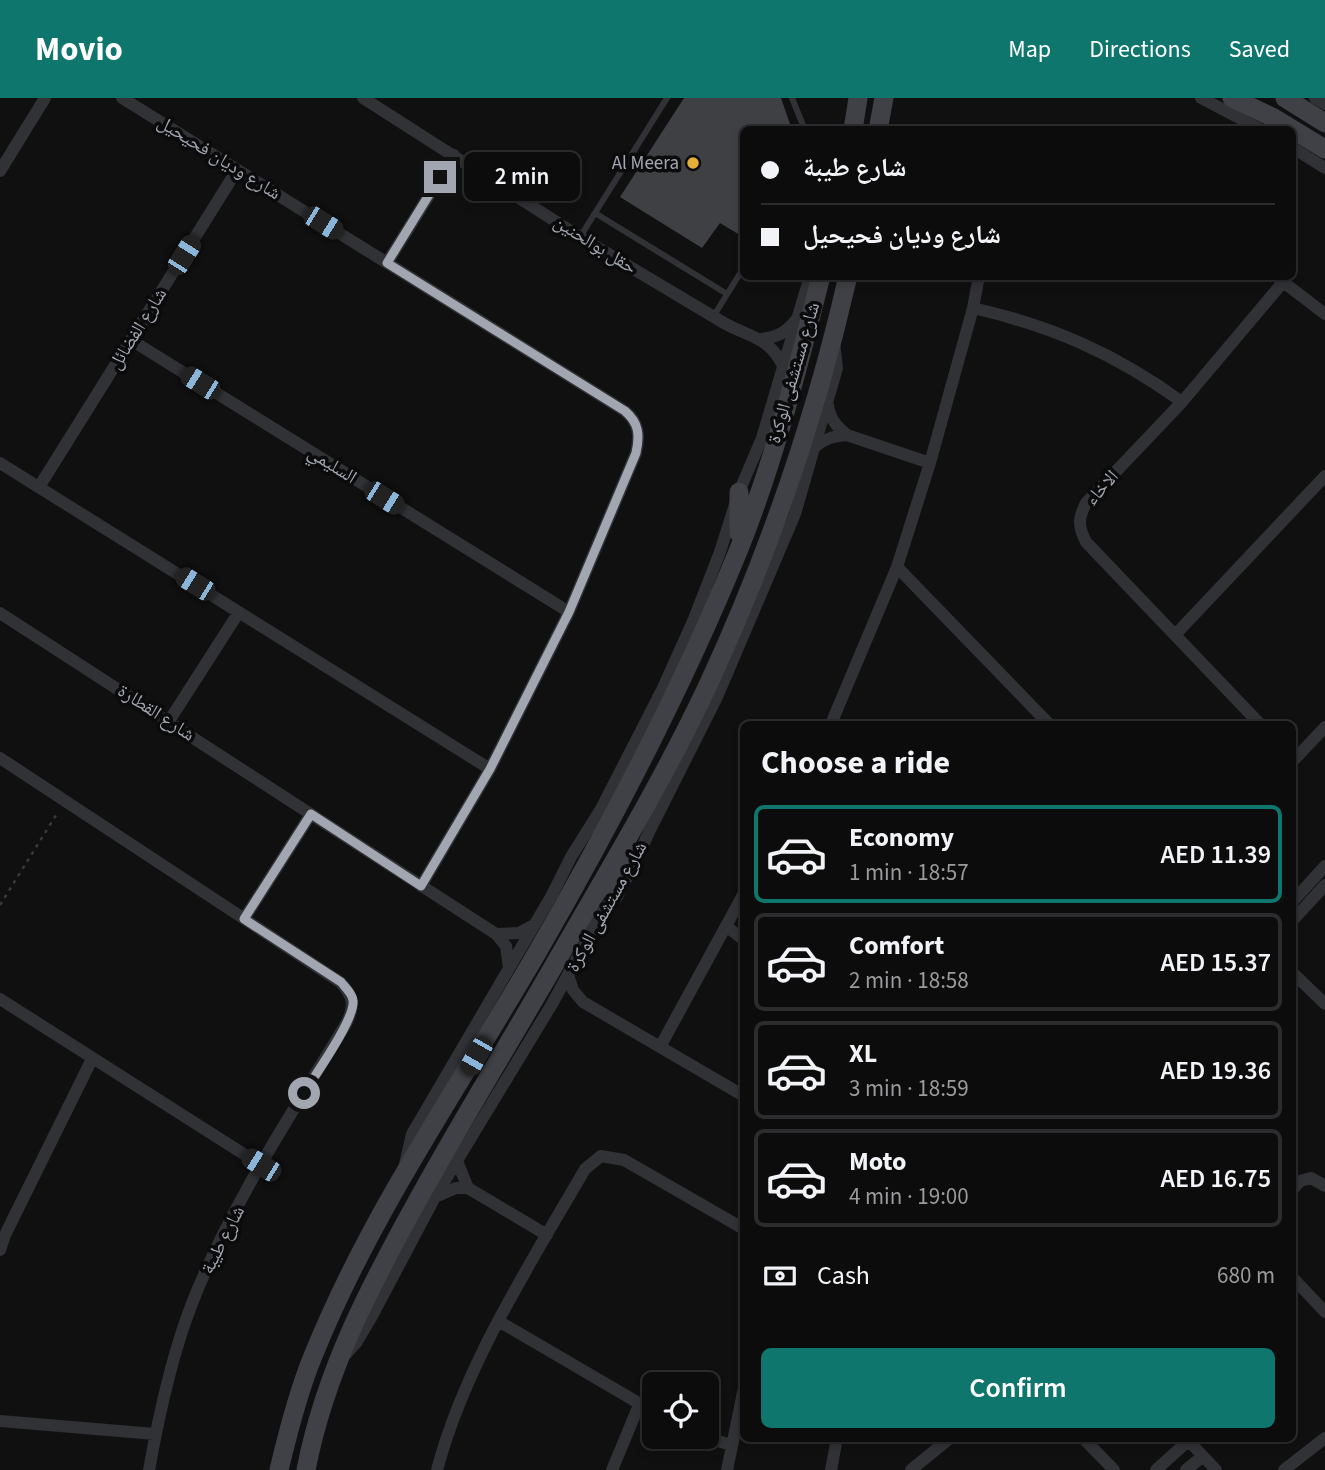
<!DOCTYPE html>
<meta charset="utf-8">
<style>
body{margin:0;font-family:"Source Sans 3","Noto Naskh Arabic",sans-serif;background:#1a1a1b;color:#f1f3f6;height:100vh;display:flex;flex-direction:column;font-size:26px;white-space:nowrap}
*{box-sizing:border-box;margin:0}
p{font-size:23px;color:#9a9b9d}
.icon{flex:none;width:38px;height:38px;fill:none;stroke:currentColor;stroke-width:2;stroke-linecap:round;stroke-linejoin:round}
.map{position:relative;flex:1;overflow:hidden}
.details{position:absolute;left:740px;top:623px;width:556px;height:721px;display:flex;flex-direction:column;background:#0c0c0d;border-radius:10px;box-shadow:0 4px 10px #0003,0 0 0 2px #2c2c2e}
.details>*{flex:none}
.hud{position:absolute;left:740px;top:28px;width:556px;height:154px;border-radius:10px;box-shadow:0 4px 10px #0003,0 0 0 2px #2c2c2e;display:grid;align-content:center;height:154px;padding:0 21px;background:#0c0c0d}
.fabs{position:absolute;left:642px;top:1274px;display:grid;gap:14px}
.fabs a{display:grid;place-items:center;width:77px;height:77px;border-radius:10px;background:#0c0c0d;box-shadow:0 4px 10px #0003,0 0 0 2px #2c2c2e;font-size:35px}
.end{position:absolute;width:32px;height:32px;margin:-16px;border:9px solid #a2a6b1;background:#111;box-shadow:0 0 0 4px #111}
.from{border-radius:50%}
.bubble{position:absolute;height:49px;border-radius:10px;background:#0c0c0d;box-shadow:0 4px 10px #0003,0 0 0 2px #2c2c2e;font-size:23px;font-weight:600;line-height:49px;text-align:center}
.car{position:absolute;width:21px;height:42px;margin:-21px -10px;border-radius:9px;box-shadow:0 0 5px 2px #0007;background:linear-gradient(#222 24%,#8ab4d8 0 40%,#222 0 76%,#8ab4d8 0 86%,#222 0)}
.hud b{display:flex;align-items:center;gap:24px;height:66px;font-size:26px}
.hud b+b{border-top:2px solid #2c2c2e}
.hud i{width:18px;height:18px;background:#f1f3f6}
ul{padding:0;list-style:none}
li{display:flex;align-items:center;gap:21px;height:98px;margin:0 14px 10px;padding:0 7px;border:4px solid #2c2c2e;border-radius:10px}
li div{flex:1}
li b{display:block;font-size:26px}
li em{font-style:normal;font-weight:600}
li.selected{border-color:#0f766e}
li>.icon{width:63px;height:63px;stroke-width:1.5}
h2{padding:0 21px;font-size:32px;line-height:84px}
.pay{display:flex;align-items:center;gap:18px;height:77px;padding:0 21px;font-size:26px}
.pay p{margin-inline-start:auto}
.action{display:flex;gap:14px;margin-top:auto;padding:14px 21px}
.action a{flex:1;height:80px;border-radius:10px;background:#0f766e;color:#fff;font-size:28px;font-weight:600;line-height:80px;text-align:center}
header{display:flex;align-items:center;gap:42px;box-sizing:border-box;height:98px;padding:0 35px;background:#0f766e;color:#fff}
header strong{font-size:33px}
nav{display:flex;gap:38px;margin-inline-start:auto;font-size:24px}
.map>svg:first-child{display:block}
.building{fill:#3f4044}
.lines{fill:none;stroke-linecap:round;stroke-linejoin:round}
.path{stroke:#37393d;stroke-width:2.5;stroke-dasharray:3.5 5;stroke-linecap:butt}
.lane{stroke:#313236;stroke-width:6}
.street{stroke:#313236;stroke-width:12}
.secondary{stroke:#404146;stroke-width:19}
.route{stroke:#a2a6b1;stroke-width:9}
.poi-dot{fill:#e5ae34;stroke:#0b0b0c;stroke-width:2.5}
.labels{text-anchor:middle;dominant-baseline:central;stroke-width:7;stroke-linejoin:round;paint-order:stroke}
.street-label{font-size:19px;fill:#a2a6b1;stroke:#0b0b0c}
.poi-label{font-size:19px;fill:#a2a6b1;stroke:#0b0b0c;text-anchor:end}
</style>
<header>
<strong>Movio</strong>
<nav><a>Map</a><a>Directions</a><a>Saved</a></nav>
</header>
<div class="map">
<svg width="1325" height="1372" viewBox="0 0 1325 1372">
<rect width="100%" height="100%" fill="#101011"/>
<path class="building" d="M684,0H781L792,32H744V131L740,137L720,125L702,150L620,99Z"/>
<g class="lines">
<path class="path" d="M0,807L58,714"/>
<path class="lane" d="M792,0L805,32
M595,115L727,196
M580,139L667,0
M713,219L744,169"/>
<path class="street" d="M122,0L625,313C639,325 640,337 636,355L569,514L490,671L421,788
M363,0L580,139L724,225C751,240 770,239 784,270
M1201,0L1262,32
M1315,0L1325,6
M1293,50L1325,70
M0,73L45,0
M387,165L454,57
M1278,180L1325,216
M973,210C1052,228 1116,256 1182,304
M761,241C777,239 786,235 796,222
M131,242L569,514
M828,307C830,321 836,328 847,337L930,365
M813,350C824,341 833,338 847,337
M0,365L490,671
M39,389L237,72
M897,469L1049,626
M0,515L496,836L506,848L509,870
M1175,537L1325,378
M169,623L239,514
M831,626L897,469L930,365L973,210L979,178
M1260,626L1086,444C1078,428 1078,421 1086,405L1182,304L1284,183
M0,660L340,884C353,897 355,907 347,924C293,1014 229,1109 191,1208C171,1260 159,1316 149,1372
M1293,663L1325,629
M1293,803L1325,768
M244,821L311,716
M1293,822L1325,787
M726,828L744,842
M496,836L519,835L532,828
M1293,875L1325,906
M568,877L573,892L583,904L744,998
M0,901L261,1067
M660,949L744,795
M457,1063L468,1090L547,1137
M405,1066L412,1036L552,797L571,759L601,711L663,590L694,521L720,454L739,394L762,340L810,178
M1293,1091L1300,1083L1311,1080L1325,1088
M435,1099L456,1090H468
M0,1152L5,1137L92,961
M1293,1180L1325,1214
M500,1224L654,1314
M346,1256L356,1245L371,1220L435,1099L552,906L599,820L631,774L649,734L717,599L795,416L837,270L834,244
M0,1323L155,1336
M705,1339L731,1347
M1083,1340L1114,1372
M1186,1340L1216,1372
M437,1372C465,1266 531,1165 585,1071L601,1058L624,1062L744,1131
M612,1372L639,1307
M727,1372L744,1290
M831,1372L837,1340
M911,1372L950,1340
M1156,1372L1188,1343
M1186,1372L1203,1358
M1284,1372L1325,1340"/>
<path class="secondary" d="M1232,0L1272,19L1325,51
M1285,0L1325,25
M853,32L858,0
M878,32L884,0
M739,394V435
M614,797L621,780L624,755
M279,1372C288,1334 298,1294 313,1258C370,1116 461,986 538,853C613,723 682,591 739,451C774,363 798,270 821,178
M306,1372C325,1273 371,1186 420,1098C464,1019 511,942 556,864C609,772 664,681 709,585C769,455 816,318 848,178"/>
</g>
<g class="lines">
<path class="route" d="M304,995C315,977 356,920 353,902C352,895 345,889 341,884L244,821L311,716L421,788L490,671L569,514L636,355C640,337 639,325 625,313L387,165L440,79"/>
</g>
<circle class="poi-dot" cx="693" cy="65" r="7"/>
<g class="labels">
<g class="street-label">
<text transform="translate(219 60) rotate(32)">شارع وديان فحيحيل</text>
<text transform="translate(595 147) rotate(32)">حقل بوالحنين</text>
<text transform="translate(138 231) rotate(-58)">شارع الفضائل</text>
<text transform="translate(794 275) rotate(-74)">شارع مستشفى الوكرة</text>
<text transform="translate(332 367) rotate(32)">السليمي</text>
<text transform="translate(1102 390) rotate(-48)">الاخاء</text>
<text transform="translate(156 615) rotate(33)">شارع القطارة</text>
<text transform="translate(607 809) rotate(-61)">شارع مستشفى الوكرة</text>
<text transform="translate(223 1142) rotate(-63)">شارع طيبة</text>
</g>
<g class="poi-label">
<text x="679" y="65">Al Meera</text>
</g>
</g>
</svg>
<div class="fabs">
<a><svg class="icon" aria-label="locate" viewBox="0 0 24 24"><circle cx="12" cy="12" r="6"/><path d="M12 2v4M12 18v4M2 12h4M18 12h4"/></svg></a>
</div>
<i class="end from" style="left:304px;top:995px"></i>
<i class="end" style="left:440px;top:79px"></i>
<div class="bubble" style="left:464px;top:54px;width:116px">2 min</div>
<i class="car" style="left:323px;top:125px;rotate:122deg"></i>
<i class="car" style="left:184px;top:157px;rotate:32deg"></i>
<i class="car" style="left:200px;top:285px;rotate:302deg"></i>
<i class="car" style="left:384px;top:400px;rotate:122deg"></i>
<i class="car" style="left:195px;top:486px;rotate:302deg"></i>
<i class="car" style="left:476px;top:958px;rotate:210deg"></i>
<i class="car" style="left:261px;top:1067px;rotate:302deg"></i>
<div class="hud">
<b><i class="from"></i>شارع طيبة</b>
<b><i></i>شارع وديان فحيحيل</b>
</div>
<section class="details">
<h2>Choose a ride</h2>
<ul>
<li class="selected"><svg class="icon" aria-label="car" viewBox="0 0 24 24"><path d="M5 17H2v-5l4-1 3-4h7l3 4 3 1v5h-3M9 17h6M6 11h13"/><circle cx="7" cy="17" r="2"/><circle cx="17" cy="17" r="2"/></svg><div><b>Economy</b><p>1 min · 18:57</p></div><em>AED 11.39</em></li>
<li><svg class="icon" aria-label="car" viewBox="0 0 24 24"><path d="M5 17H2v-5l4-1 3-4h7l3 4 3 1v5h-3M9 17h6M6 11h13"/><circle cx="7" cy="17" r="2"/><circle cx="17" cy="17" r="2"/></svg><div><b>Comfort</b><p>2 min · 18:58</p></div><em>AED 15.37</em></li>
<li><svg class="icon" aria-label="car" viewBox="0 0 24 24"><path d="M5 17H2v-5l4-1 3-4h7l3 4 3 1v5h-3M9 17h6M6 11h13"/><circle cx="7" cy="17" r="2"/><circle cx="17" cy="17" r="2"/></svg><div><b>XL</b><p>3 min · 18:59</p></div><em>AED 19.36</em></li>
<li><svg class="icon" aria-label="car" viewBox="0 0 24 24"><path d="M5 17H2v-5l4-1 3-4h7l3 4 3 1v5h-3M9 17h6M6 11h13"/><circle cx="7" cy="17" r="2"/><circle cx="17" cy="17" r="2"/></svg><div><b>Moto</b><p>4 min · 19:00</p></div><em>AED 16.75</em></li>
</ul>
<div class="pay"><svg class="icon" aria-label="cash" viewBox="0 0 24 24"><path d="M3 7h18v10H3z"/><circle cx="12" cy="12" r="2"/></svg>Cash<p>680 m</p></div>
<div class="action"><a>Confirm</a></div>
</section>
</div>
